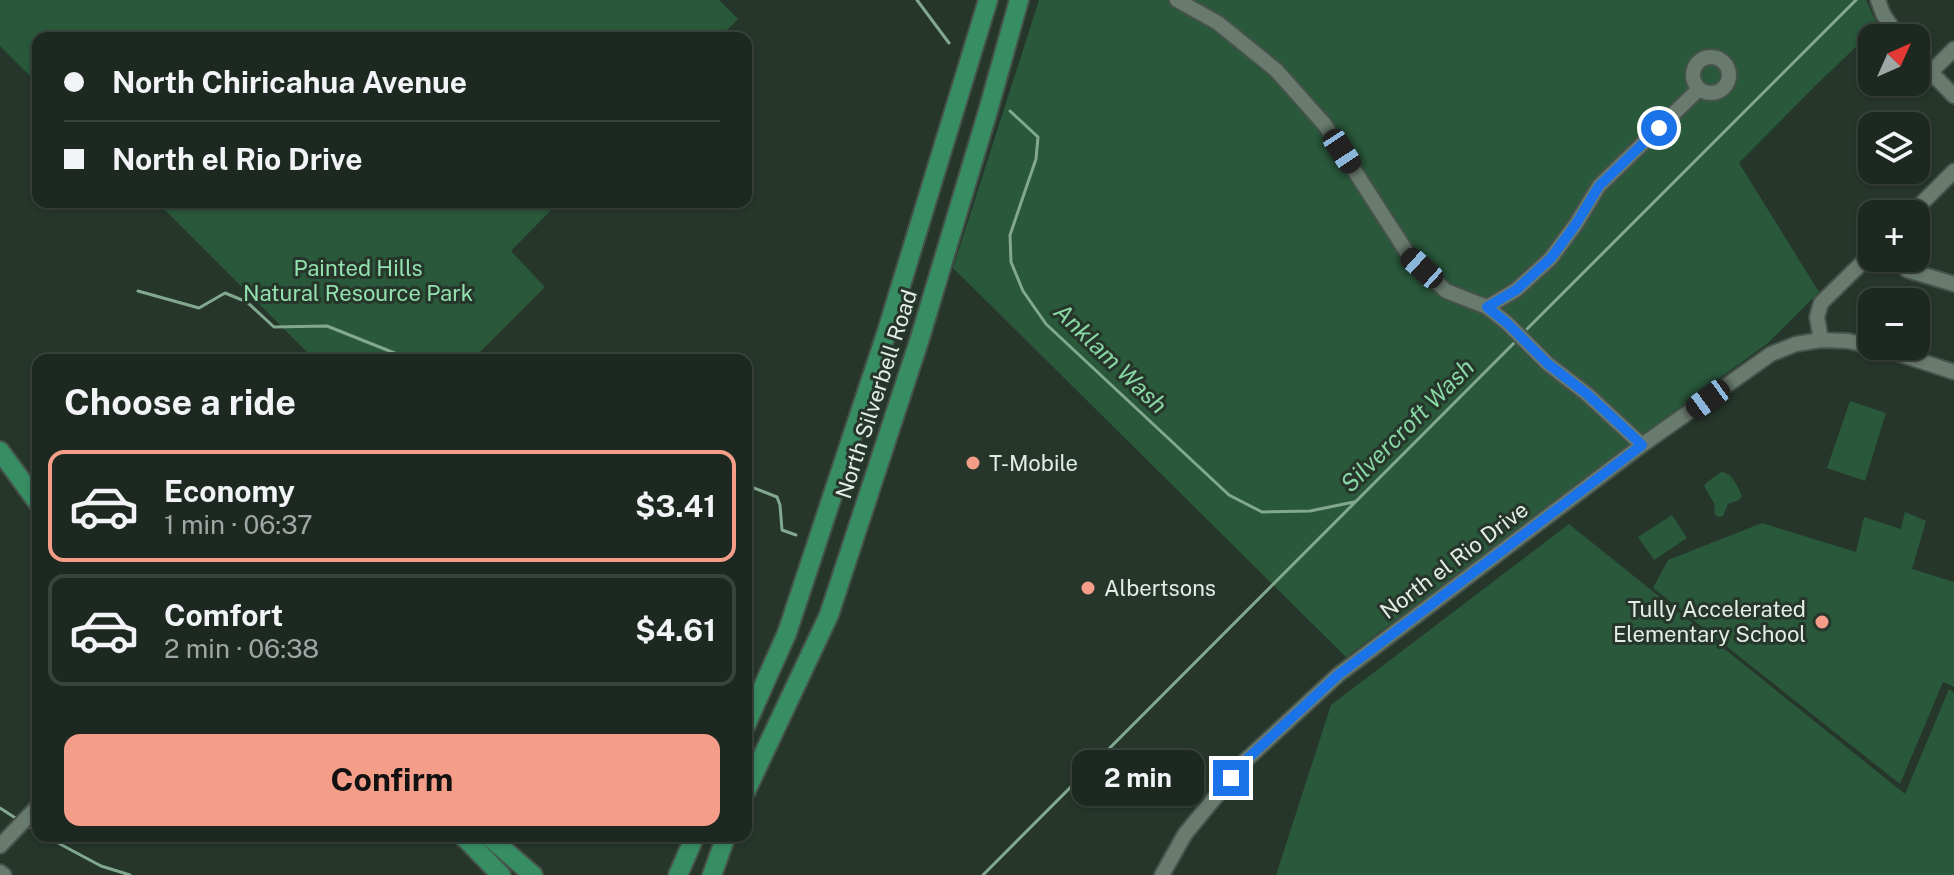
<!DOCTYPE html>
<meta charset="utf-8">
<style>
body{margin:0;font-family:"Public Sans",sans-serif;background:#29342d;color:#f1f3f6;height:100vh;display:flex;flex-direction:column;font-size:30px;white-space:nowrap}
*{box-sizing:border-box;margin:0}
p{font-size:26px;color:#a0a6a5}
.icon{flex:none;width:44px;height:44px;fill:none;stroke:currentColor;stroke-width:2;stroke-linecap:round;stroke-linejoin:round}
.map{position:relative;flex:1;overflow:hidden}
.sheet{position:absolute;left:32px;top:354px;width:720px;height:488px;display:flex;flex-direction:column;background:#1c2820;border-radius:16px;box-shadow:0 2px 6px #0004,0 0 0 2px #3a443e}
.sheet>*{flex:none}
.banner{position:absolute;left:32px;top:32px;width:720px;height:176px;border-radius:16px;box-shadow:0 2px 6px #0004,0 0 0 2px #3a443e;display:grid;align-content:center;height:176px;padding:0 32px;background:#1c2820}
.needle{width:52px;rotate:45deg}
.tools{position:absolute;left:1858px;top:24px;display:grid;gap:16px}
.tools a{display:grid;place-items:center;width:72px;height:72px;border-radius:16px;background:#1c2820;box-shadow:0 2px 6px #0004,0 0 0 2px #3a443e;font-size:40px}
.end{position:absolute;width:36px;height:36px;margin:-18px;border:10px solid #1a73e8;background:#fff;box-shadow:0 0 0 4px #fff}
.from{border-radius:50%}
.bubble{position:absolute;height:56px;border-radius:16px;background:#1c2820;box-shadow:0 2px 6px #0004,0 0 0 2px #3a443e;font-size:26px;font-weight:700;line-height:56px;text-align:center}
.car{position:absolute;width:24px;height:48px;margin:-24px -12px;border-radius:10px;box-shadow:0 0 6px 2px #0007;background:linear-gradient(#222 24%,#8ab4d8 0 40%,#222 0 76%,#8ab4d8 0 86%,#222 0)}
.banner b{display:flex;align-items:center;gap:28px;height:76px;font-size:30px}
.banner b+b{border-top:2px solid #3a443e}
.banner i{width:20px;height:20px;background:#f1f3f6}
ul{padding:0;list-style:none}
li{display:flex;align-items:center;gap:24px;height:112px;margin:0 16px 12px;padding:0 16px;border:4px solid #3a443e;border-radius:16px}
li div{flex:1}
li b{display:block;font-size:30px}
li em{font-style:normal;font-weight:700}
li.on{border-color:#f49e89}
li>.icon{width:72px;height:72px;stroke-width:1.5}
h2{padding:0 32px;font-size:36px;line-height:96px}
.primary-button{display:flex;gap:16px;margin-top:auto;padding:16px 32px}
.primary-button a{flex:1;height:92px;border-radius:16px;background:#f49e89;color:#111;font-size:32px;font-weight:700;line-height:92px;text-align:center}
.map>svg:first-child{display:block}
.green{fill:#29583b}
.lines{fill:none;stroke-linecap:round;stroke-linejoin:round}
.stream{stroke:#82a88f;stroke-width:3}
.minor-casing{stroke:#45534b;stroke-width:18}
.major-casing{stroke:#45534b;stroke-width:22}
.minor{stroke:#697a6e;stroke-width:14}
.major{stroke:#378e63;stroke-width:18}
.route{stroke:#1a73e8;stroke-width:10}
.poi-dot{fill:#f49e89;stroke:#26362b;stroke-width:3}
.labels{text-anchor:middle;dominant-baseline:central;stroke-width:6;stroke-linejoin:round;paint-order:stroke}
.park-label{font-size:22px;fill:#93e1ae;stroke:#26362b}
.street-label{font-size:22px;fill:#e3ede6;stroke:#26362b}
.poi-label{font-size:22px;fill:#e3ede6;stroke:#26362b;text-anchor:start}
.water-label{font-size:24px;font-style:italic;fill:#88d6a3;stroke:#26362b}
</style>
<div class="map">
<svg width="1954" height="875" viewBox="0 0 1954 875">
<rect width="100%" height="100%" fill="#26362b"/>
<path class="green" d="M0,0H719L738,19L719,38H38V84L0,46Z
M1039,0H1866L1878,26L1817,84L1739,163L1819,292L1768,343L1639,437L1346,657L953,268Z
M157,202H559L511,251L545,287L472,360H315Z
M1850,401L1886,413L1865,481L1827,468Z
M1721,472C1732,472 1738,487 1742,496L1739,500L1728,504L1723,516L1719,517L1715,515L1714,503L1704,486L1706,483Z
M1905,512L1926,521L1912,569L1954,582V687L1943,682L1900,784L1653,588L1668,560L1762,523L1856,552L1864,517L1901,529Z
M1672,515L1687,538L1654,560L1638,537Z
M1569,524L1905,794L1949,689L1954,692V875H1276L1331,705Z"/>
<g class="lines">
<path class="stream" d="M917,0L949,43
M1010,111L1038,137L1036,159L1010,235L1011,262L1023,291L1046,324L1229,495L1262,512L1310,511L1354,502
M138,291L199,308L225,293L247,302L274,327L327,326L412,360
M1525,331L1856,0
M746,485L777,497L780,505L782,530L796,535
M0,808L17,819
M27,825L38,832
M45,836L101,866L130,875
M983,875L1517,340"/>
<g class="minor-casing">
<path id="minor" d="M1177,0L1218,23L1276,70L1325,125L1410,257L1446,291L1487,307L1507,323L1548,364L1587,394L1642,445
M1878,0L1883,14L1899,38
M1693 75a18 18 0 1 1 36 0a18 18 0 1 1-36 0Z
M1916,57L1954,96
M1931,72L1954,49
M1911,214L1954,171
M1895,258L1907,270L1954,284
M1487,307L1516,290L1551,258L1576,224L1599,186L1699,89
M1821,340L1817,317L1821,303L1872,253
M0,846L38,806
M0,872L4,875
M1162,875L1185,834L1246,760L1338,675L1642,445L1771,354L1796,344L1821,340L1848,341L1887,350L1954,372"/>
</g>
<g class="major-casing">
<path id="major" d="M0,451L38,503
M746,725L787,633L887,331L988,0
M746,791L829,615L920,338L988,111L1019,0
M463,836L501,875
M488,836L533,875
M678,875L695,836
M712,875L726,836"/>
</g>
<use href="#minor" class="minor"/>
<use href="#major" class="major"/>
</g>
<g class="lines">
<path class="route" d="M1231,778L1246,760L1338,675L1642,445L1587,394L1548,364L1507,323L1487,307L1516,290L1551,258L1576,224L1599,186L1659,128"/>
</g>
<g class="poi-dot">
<circle cx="973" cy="463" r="8"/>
<circle cx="1088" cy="588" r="8"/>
<circle cx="1822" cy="622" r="8"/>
</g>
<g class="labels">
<g class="park-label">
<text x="358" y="268">Painted Hills<tspan x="358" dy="25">Natural Resource Park</tspan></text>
</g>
<g class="street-label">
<text transform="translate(876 394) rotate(-72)">North Silverbell Road</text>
<text transform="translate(1454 560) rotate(-37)">North el Rio Drive</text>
</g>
<g class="poi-label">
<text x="989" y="463">T-Mobile</text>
<text x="1104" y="588">Albertsons</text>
<text x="1806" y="609" text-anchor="end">Tully Accelerated<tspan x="1806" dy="25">Elementary School</tspan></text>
</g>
<g class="water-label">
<text transform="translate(1111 358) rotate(44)">Anklam Wash</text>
<text transform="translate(1407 425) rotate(-45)">Silvercroft Wash</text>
</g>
</g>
</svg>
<div class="tools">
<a><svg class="needle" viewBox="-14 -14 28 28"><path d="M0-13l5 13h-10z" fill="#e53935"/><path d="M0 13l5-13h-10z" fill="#a0a6a5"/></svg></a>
<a><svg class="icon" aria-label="layers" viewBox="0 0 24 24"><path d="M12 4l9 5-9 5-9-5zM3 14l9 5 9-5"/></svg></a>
<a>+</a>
<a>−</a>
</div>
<i class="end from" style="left:1659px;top:128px"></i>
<i class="end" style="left:1231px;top:778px"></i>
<div class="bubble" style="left:1072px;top:750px;width:132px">2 min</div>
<i class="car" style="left:1342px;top:151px;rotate:147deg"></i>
<i class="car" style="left:1422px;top:268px;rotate:312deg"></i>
<i class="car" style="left:1708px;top:399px;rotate:234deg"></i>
<div class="banner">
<b><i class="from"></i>North Chiricahua Avenue</b>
<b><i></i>North el Rio Drive</b>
</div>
<section class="sheet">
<h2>Choose a ride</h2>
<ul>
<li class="on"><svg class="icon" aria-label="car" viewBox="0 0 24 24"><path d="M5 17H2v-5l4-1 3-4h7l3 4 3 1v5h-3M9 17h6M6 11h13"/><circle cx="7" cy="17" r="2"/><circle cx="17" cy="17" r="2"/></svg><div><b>Economy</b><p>1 min · 06:37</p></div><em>$3.41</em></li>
<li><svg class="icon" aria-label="car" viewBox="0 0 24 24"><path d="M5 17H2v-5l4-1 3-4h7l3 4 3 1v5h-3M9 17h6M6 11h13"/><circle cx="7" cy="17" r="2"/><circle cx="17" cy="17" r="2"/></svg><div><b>Comfort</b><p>2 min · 06:38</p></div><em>$4.61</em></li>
</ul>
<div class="primary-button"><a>Confirm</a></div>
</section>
</div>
